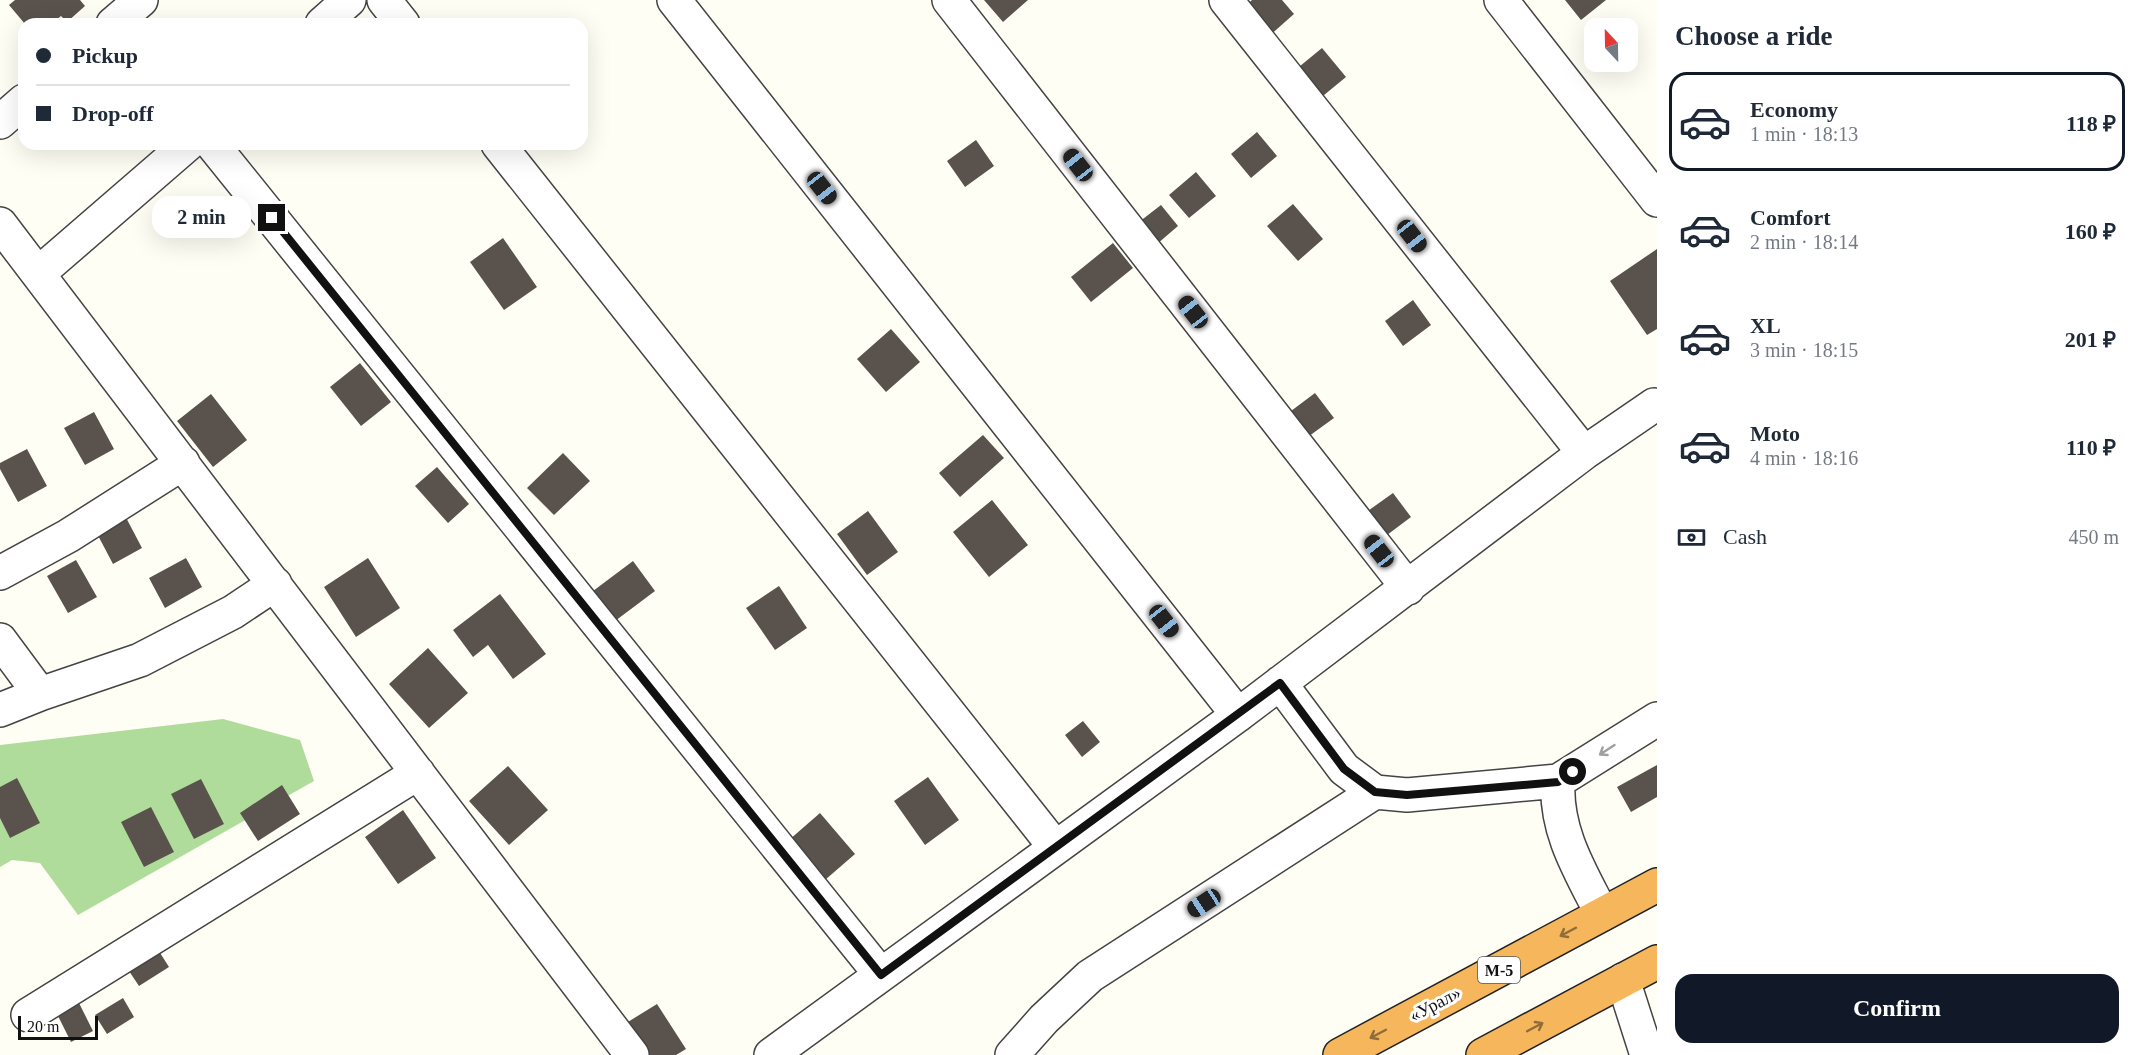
<!DOCTYPE html>
<meta charset="utf-8">
<style>
body{margin:0;font-family:Georgia,serif;background:#f2f2f3;color:#1f2937;height:100vh;display:flex;flex-direction:column;font-size:22px;white-space:nowrap}
*{box-sizing:border-box;margin:0}
p{font-size:20px;color:#747a83}
.icon{flex:none;width:33px;height:33px;fill:none;stroke:currentColor;stroke-width:2;stroke-linecap:round;stroke-linejoin:round}
.map{position:relative;flex:1;overflow:hidden}
.sheet{display:flex;flex-direction:column;background:#fff;width:480px}
.sheet>*{flex:none}
.top-card{position:absolute;left:18px;top:18px;width:570px;height:132px;border-radius:18px;box-shadow:0 6px 24px #0002;display:grid;align-content:center;height:132px;padding:0 18px;background:#fff}
.needle{width:39px;rotate:338deg}
.controls{position:absolute;left:1584px;top:18px;display:grid;gap:12px}
.controls a{display:grid;place-items:center;width:54px;height:54px;border-radius:12px;background:#fff;box-shadow:0 6px 24px #0002;font-size:30px}
.scale{position:absolute;left:18px;bottom:15px;width:80px;box-sizing:border-box;padding-left:6px;border:3px solid #111;border-top:0;font-size:16px;line-height:21px;white-space:nowrap;color:#111;-webkit-text-stroke:4px #fff;paint-order:stroke}
.end{position:absolute;width:27px;height:27px;margin:-14px;border:8px solid #111;background:#fff;box-shadow:0 0 0 3px #fff}
.from{border-radius:50%}
.bubble{position:absolute;height:42px;border-radius:18px;background:#fff;box-shadow:0 6px 24px #0002;font-size:20px;font-weight:700;line-height:42px;text-align:center}
.car{position:absolute;width:18px;height:36px;margin:-18px -9px;border-radius:8px;box-shadow:0 0 4px 2px #0007;background:linear-gradient(#222 24%,#8ab4d8 0 40%,#222 0 76%,#8ab4d8 0 86%,#222 0)}
.top-card b{display:flex;align-items:center;gap:21px;height:57px;font-size:22px}
.top-card b+b{border-top:2px solid #e0e1e3}
.top-card i{width:15px;height:15px;background:#1f2937}
ul{padding:0;list-style:none}
li{display:flex;align-items:center;gap:18px;height:99px;margin:0 12px 9px;padding:0 6px;border:3px solid transparent;border-radius:18px}
li div{flex:1}
li b{display:block;font-size:22px}
li em{font-style:normal;font-weight:700}
li.on{border-color:#111827}
li>.icon{width:54px;height:54px;stroke-width:1.5}
h2{padding:0 18px;font-size:27px;line-height:72px}
.pay{display:flex;align-items:center;gap:15px;height:66px;padding:0 18px;font-size:22px}
.pay p{margin-inline-start:auto}
.action{display:flex;gap:12px;margin-top:auto;padding:12px 18px}
.action a{flex:1;height:69px;border-radius:18px;background:#111827;color:#fff;font-size:24px;font-weight:700;line-height:69px;text-align:center}
main{display:flex;flex:1;min-height:0}
.map>svg:first-child{display:block}
.forest{fill:#b0dc9b}
.building{fill:#5a534d}
.lines{fill:none;stroke-linecap:round;stroke-linejoin:round}
.minor-casing{stroke:#444;stroke-width:36}
.highway-casing{stroke:#222;stroke-width:36}
.minor{stroke:#fff;stroke-width:33}
.highway{stroke:#f6b65b;stroke-width:33}
.oneway{stroke:#a0a0a0}
.oneway2{stroke:#8f6c3a}
.route{stroke:#111;stroke-width:8}
.labels{text-anchor:middle;dominant-baseline:central;stroke-width:6;stroke-linejoin:round;paint-order:stroke}
.shield{fill:#fff;stroke:#585858;stroke-width:1.5}
.shield-label{font-size:16px;font-weight:bold;fill:#111}
.street-label{font-size:18px;fill:#111;stroke:#fff}
</style>
<main>
<div class="map">
<svg width="1657" height="1055" viewBox="0 0 1657 1055">
<rect width="100%" height="100%" fill="#fffef5"/>
<path class="forest" d="M223,719L300,740L314,781L78,915L40,863L12,860L0,867V745Z"/>
<path class="building" d="M15,0H80L85,6L67,22L61,16L51,24H25L9,5Z
M984,0H1028L1003,22Z
M1252,0H1282L1294,14L1267,38L1242,9Z
M1565,0H1606L1581,20Z
M1322,48L1346,77L1318,100L1294,71Z
M1257,132L1277,156L1251,178L1231,154Z
M976,140L994,166L965,187L947,161Z
M1196,172L1216,196L1189,218L1169,195Z
M1293,204L1323,239L1298,261L1267,226Z
M1161,205L1178,226L1157,244L1139,222Z
M503,238L537,287L504,310L470,262Z
M1113,243L1133,268L1091,302L1071,277Z
M1657,249V329L1647,335L1610,281Z
M1413,300L1431,325L1403,346L1385,321Z
M891,329L920,362L886,392L857,359Z
M360,363L391,402L361,426L330,387Z
M1315,393L1334,418L1305,439L1287,414Z
M211,394L247,440L213,467L177,421Z
M94,412L114,449L85,465L64,428Z
M983,435L1004,458L960,497L939,473Z
M27,449L47,486L18,502L0,469V463Z
M563,453L590,481L554,515L527,488Z
M437,467L469,504L448,523L415,486Z
M1393,493L1411,517L1383,538L1365,513Z
M992,500L1028,545L989,577L953,532Z
M122,510L142,548L113,564L93,526Z
M868,511L898,552L867,575L837,534Z
M186,558L202,587L165,608L149,578Z
M368,558L400,608L356,637L324,587Z
M76,560L97,597L68,613L47,576Z
M633,561L655,591L615,621L593,591Z
M779,586L807,628L775,650L746,608Z
M500,594L546,654L513,679L488,645L473,657L453,630Z
M428,648L468,693L429,728L389,684Z
M1083,721L1100,742L1082,757L1065,735Z
M1657,765V797L1631,812L1617,787Z
M508,766L548,810L509,845L469,801Z
M928,777L959,820L925,845L894,801Z
M17,778L40,823L10,838L0,818V787Z
M201,779L224,824L194,839L171,794Z
M282,785L300,814L258,841L240,813Z
M151,807L174,852L144,867L121,822Z
M403,810L436,858L398,884L365,837Z
M820,813L855,854L825,880L789,840Z
M155,945L169,967L139,986L125,965Z
M75,995L93,1031L71,1042L53,1006Z
M123,998L134,1017L107,1034L95,1015Z
M657,1004L686,1049L676,1055H641L623,1025Z"/>
<g class="lines">
<g class="minor-casing">
<path id="minor" d="M384,0L403,24
M674,0L1238,715
M949,0L1408,588
M1226,0L1584,453
M1501,0L1657,200
M113,24L141,0
M322,24L349,0
M0,122L24,101
M212,144L881,975
M498,144L1055,847
M0,224L632,1055
M39,273L188,144
M0,573L68,536L183,463
M0,640L40,694L140,660L233,612L275,584
M1280,683L1344,769L1375,792L1407,795L1558,781L1657,719
M0,710L40,694
M1558,781C1555,831 1580,871 1602,914
M1623,980L1647,1055
M28,1015L418,773
M771,1055L1238,715L1584,453L1654,405
M1012,1055L1044,1019L1090,976L1375,792"/>
</g>
<g class="highway-casing">
<path id="highway" d="M1340,1055L1657,885
M1483,1055L1657,962"/>
</g>
<use href="#minor" class="minor"/>
<use href="#highway" class="highway"/>
</g>
<defs><path id="oneway-shaft" d="M-6 0H5M1.5-3L5.5 0L1.5 3" fill="none" stroke-width="1.6" stroke-linecap="round" stroke-linejoin="round" transform="scale(1.5)"/></defs>
<use class="oneway" href="#oneway-shaft" transform="translate(1607 750) rotate(147)"/>
<g class="oneway2">
<use href="#oneway-shaft" transform="translate(1568 932) rotate(152)"/>
<use href="#oneway-shaft" transform="translate(1535 1027) rotate(-28)"/>
<use href="#oneway-shaft" transform="translate(1378 1034) rotate(152)"/>
</g>
<g class="lines">
<path class="route" d="M272,218L881,975L1280,683L1344,769L1375,792L1407,795L1558,782L1573,772"/>
</g>
<g class="labels">
<rect class="shield" x="1478" y="957" width="42" height="26" rx="4.5"/>
<g class="shield-label">
<text x="1499" y="970">М-5</text>
</g>
<g class="street-label">
<text transform="translate(1435 1004) rotate(-28)">«Урал»</text>
</g>
</g>
</svg>
<div class="controls">
<a><svg class="needle" viewBox="-14 -14 28 28"><path d="M0-13l5 13h-10z" fill="#e53935"/><path d="M0 13l5-13h-10z" fill="#747a83"/></svg></a>
</div>
<div class="scale">20 m</div>
<i class="end from" style="left:1573px;top:772px"></i>
<i class="end" style="left:272px;top:218px"></i>
<div class="bubble" style="left:152px;top:196px;width:99px">2 min</div>
<i class="car" style="left:1078px;top:165px;rotate:322deg"></i>
<i class="car" style="left:822px;top:188px;rotate:142deg"></i>
<i class="car" style="left:1412px;top:236px;rotate:142deg"></i>
<i class="car" style="left:1193px;top:312px;rotate:322deg"></i>
<i class="car" style="left:1379px;top:551px;rotate:322deg"></i>
<i class="car" style="left:1164px;top:621px;rotate:142deg"></i>
<i class="car" style="left:1204px;top:903px;rotate:237deg"></i>
<div class="top-card">
<b><i class="from"></i>Pickup</b>
<b><i></i>Drop-off</b>
</div>
</div>
<section class="sheet">
<h2>Choose a ride</h2>
<ul>
<li class="on"><svg class="icon" aria-label="car" viewBox="0 0 24 24"><path d="M5 17H2v-5l4-1 3-4h7l3 4 3 1v5h-3M9 17h6M6 11h13"/><circle cx="7" cy="17" r="2"/><circle cx="17" cy="17" r="2"/></svg><div><b>Economy</b><p>1 min · 18:13</p></div><em>118 ₽</em></li>
<li><svg class="icon" aria-label="car" viewBox="0 0 24 24"><path d="M5 17H2v-5l4-1 3-4h7l3 4 3 1v5h-3M9 17h6M6 11h13"/><circle cx="7" cy="17" r="2"/><circle cx="17" cy="17" r="2"/></svg><div><b>Comfort</b><p>2 min · 18:14</p></div><em>160 ₽</em></li>
<li><svg class="icon" aria-label="car" viewBox="0 0 24 24"><path d="M5 17H2v-5l4-1 3-4h7l3 4 3 1v5h-3M9 17h6M6 11h13"/><circle cx="7" cy="17" r="2"/><circle cx="17" cy="17" r="2"/></svg><div><b>XL</b><p>3 min · 18:15</p></div><em>201 ₽</em></li>
<li><svg class="icon" aria-label="car" viewBox="0 0 24 24"><path d="M5 17H2v-5l4-1 3-4h7l3 4 3 1v5h-3M9 17h6M6 11h13"/><circle cx="7" cy="17" r="2"/><circle cx="17" cy="17" r="2"/></svg><div><b>Moto</b><p>4 min · 18:16</p></div><em>110 ₽</em></li>
</ul>
<div class="pay"><svg class="icon" aria-label="cash" viewBox="0 0 24 24"><path d="M3 7h18v10H3z"/><circle cx="12" cy="12" r="2"/></svg>Cash<p>450 m</p></div>
<div class="action"><a>Confirm</a></div>
</section>
</main>
